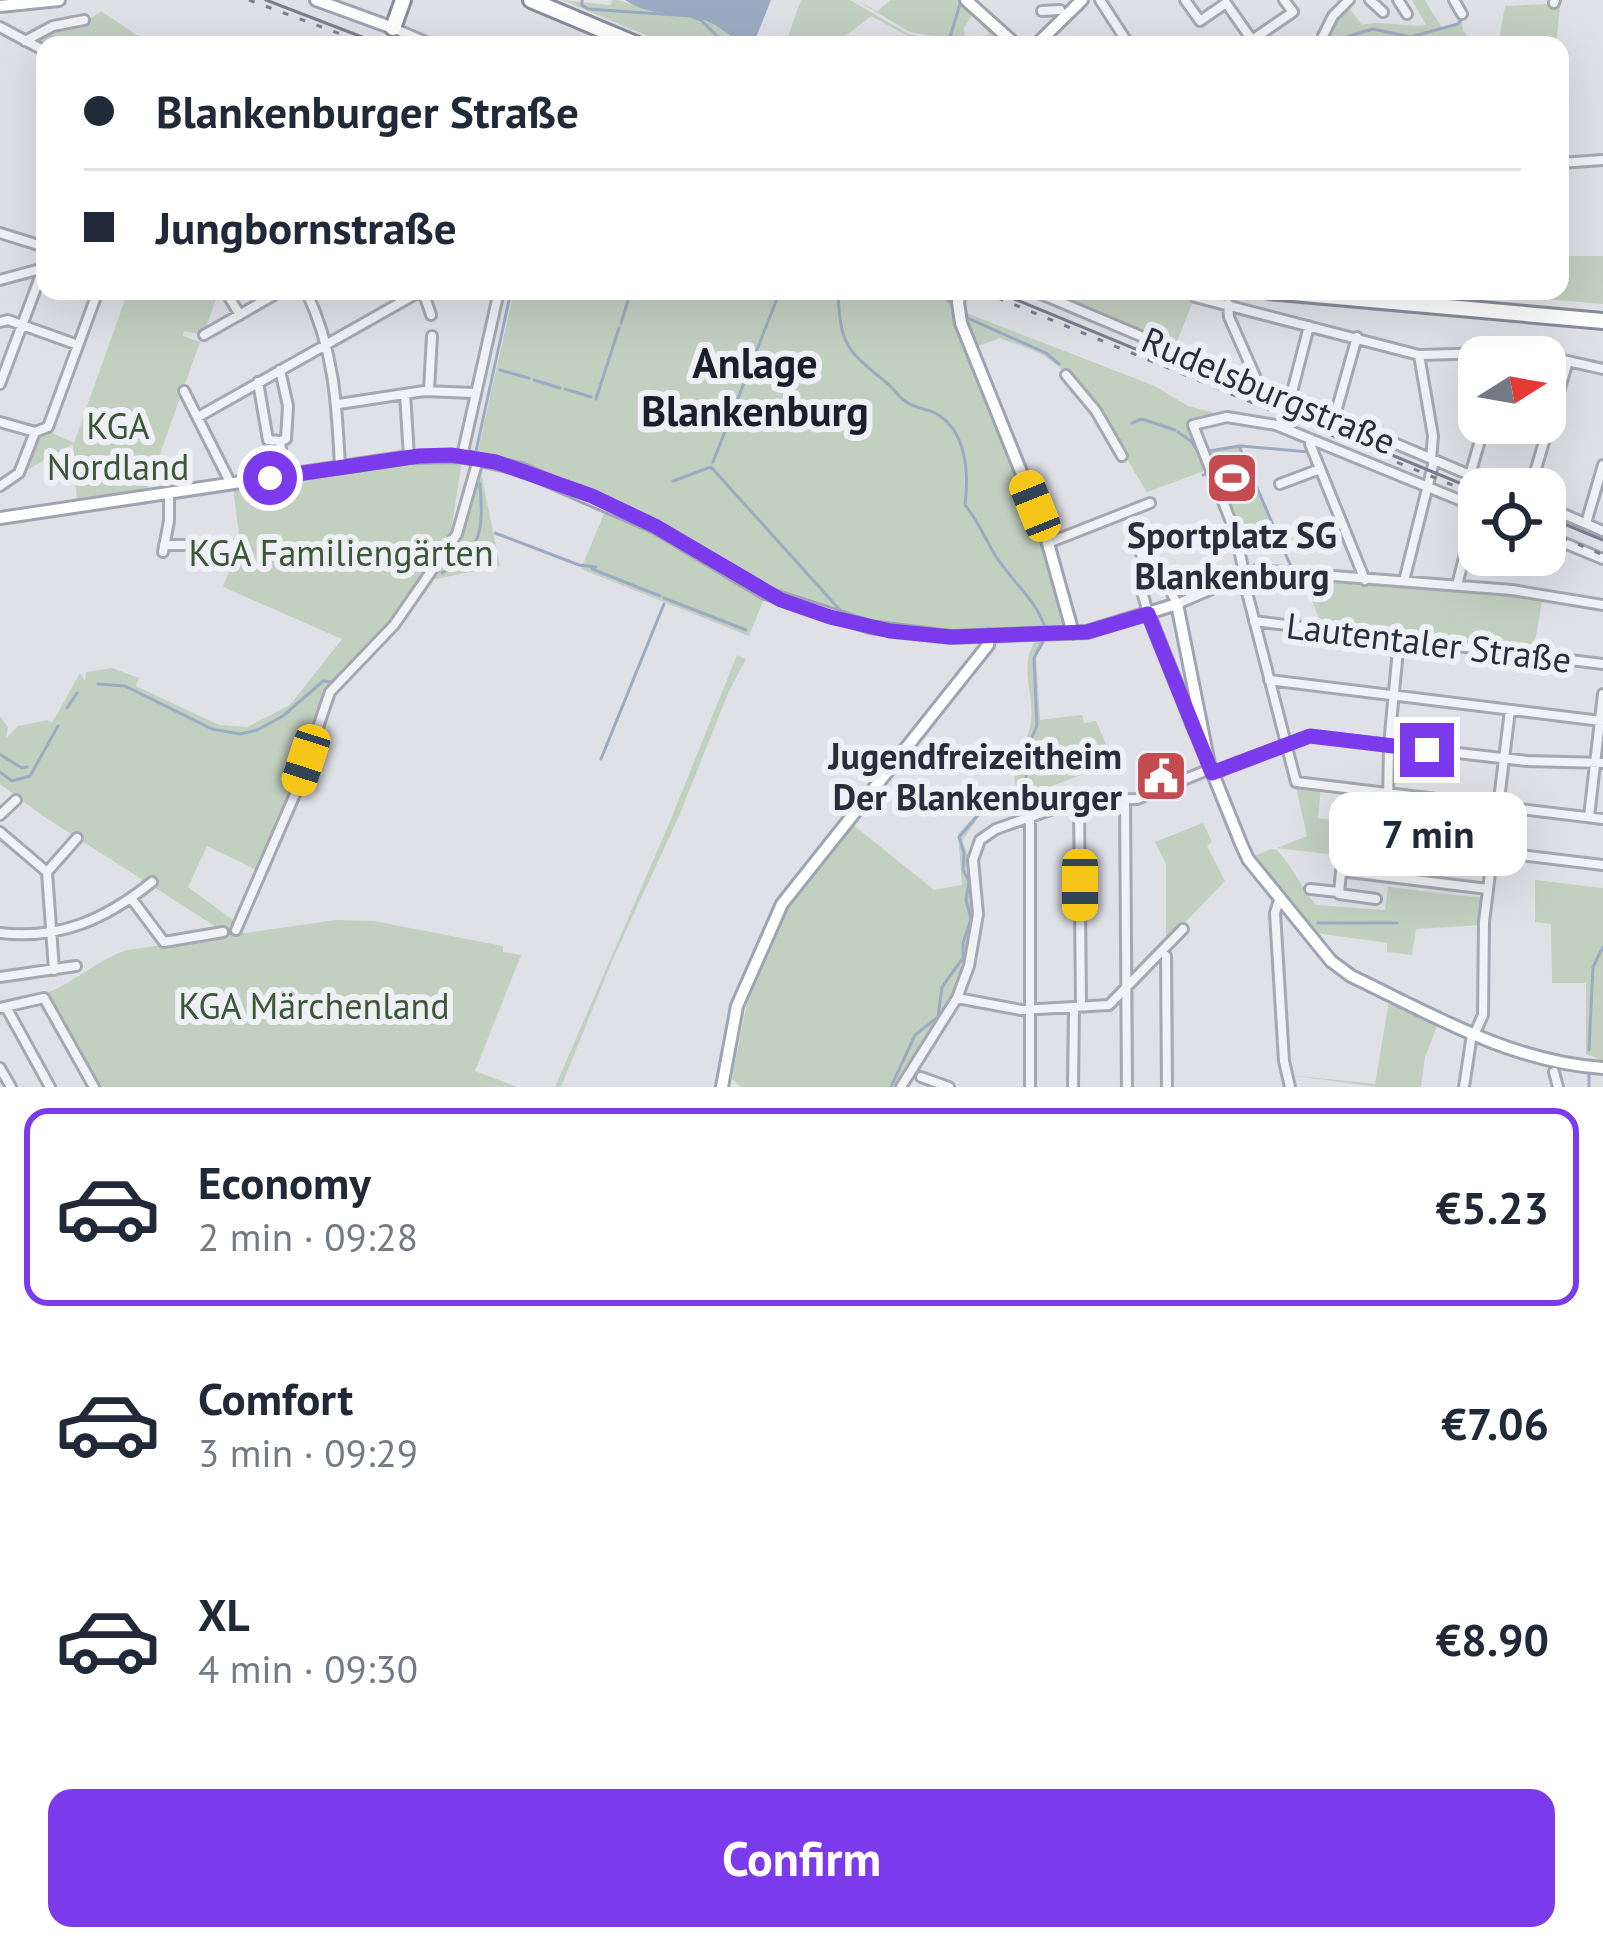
<!DOCTYPE html>
<meta charset="utf-8">
<style>
body{margin:0;font-family:"PT Sans",sans-serif;background:#f6f6f7;color:#1f2937;height:100vh;display:flex;flex-direction:column;font-size:45px;white-space:nowrap}
*{box-sizing:border-box;margin:0}
p{font-size:39px;color:#747a83}
.icon{flex:none;width:66px;height:66px;fill:none;stroke:currentColor;stroke-width:2;stroke-linecap:round;stroke-linejoin:round}
.map{position:relative;height:1087px;overflow:hidden}
.panel{display:flex;flex-direction:column;background:#fff;flex:1}
.panel>*{flex:none}
.guide{position:absolute;left:36px;top:36px;width:1533px;height:264px;border-radius:24px;box-shadow:0 12px 48px #0002;display:grid;align-content:center;height:264px;padding:0 48px;background:#fff}
.needle{width:78px;rotate:79deg}
.fabs{position:absolute;left:1458px;top:336px;display:grid;gap:24px}
.fabs a{display:grid;place-items:center;width:108px;height:108px;border-radius:24px;background:#fff;box-shadow:0 12px 48px #0002;font-size:60px}
.end{position:absolute;width:54px;height:54px;margin:-27px;border:15px solid #7c3aed;background:#fff;box-shadow:0 0 0 6px #fff}
.from{border-radius:50%}
.bubble{position:absolute;height:84px;border-radius:24px;background:#fff;box-shadow:0 12px 48px #0002;font-size:39px;font-weight:700;line-height:84px;text-align:center}
.car{position:absolute;width:36px;height:72px;margin:-36px -18px;border-radius:15px;box-shadow:0 0 9px 3px #0007;background:linear-gradient(#f5c518 24%,#345 0 40%,#f5c518 0 76%,#345 0 86%,#f5c518 0)}
.guide b{display:flex;align-items:center;gap:42px;height:114px;font-size:45px}
.guide b+b{border-top:3px solid #e0e1e3}
.guide i{width:30px;height:30px;background:#1f2937}
ul{padding:21px 0 0;list-style:none}
li{display:flex;align-items:center;gap:36px;height:198px;margin:0 24px 18px;padding:0 24px;border:6px solid transparent;border-radius:24px}
li div{flex:1}
li b{display:block;font-size:45px}
li em{font-style:normal;font-weight:700}
li.on{border-color:#7c3aed}
li>.icon{width:108px;height:108px;stroke-width:1.5}
.button{display:flex;gap:24px;margin-top:auto;padding:24px 48px}
.button a{flex:1;height:138px;border-radius:24px;background:#7c3aed;color:#fff;font-size:48px;font-weight:700;line-height:138px;text-align:center}
.map>svg:first-child{display:block}
.green{fill:#c2d0c0}
.water{fill:#9cabc4}
.lines{fill:none;stroke-linecap:round;stroke-linejoin:round}
.stream{stroke:#9cabc4;stroke-width:3}
.minor-casing{stroke:#a5a8b1;stroke-width:14}
.major-casing{stroke:#9fa4b2;stroke-width:16}
.highway-casing{stroke:#878d9c;stroke-width:20}
.minor{stroke:#f1f2f6;stroke-width:8}
.major{stroke:#fff;stroke-width:10}
.highway{stroke:#fff;stroke-width:14}
.tram{stroke:#797f8f;stroke-width:3}
.rail{stroke:#797f8f;stroke-width:3;stroke-dasharray:6 12;stroke-linecap:butt}
.route{stroke:#7c3aed;stroke-width:15}
.labels{text-anchor:middle;dominant-baseline:central;stroke-width:12;stroke-linejoin:round;paint-order:stroke}
.street-label{font-size:36px;fill:#292e3d;stroke:#eef0f5}
.park-label{font-size:36px;fill:#3a5737;stroke:#eef0f5}
.poi-label{font-size:36px;font-weight:bold;fill:#292e3d;stroke:#eef0f5}
.quarter-label{font-size:42px;font-weight:bold;fill:#1b1f2d;stroke:#eef0f5}
</style>
<div class="map">
<svg width="1603" height="1087" viewBox="0 0 1603 1087">
<rect width="100%" height="100%" fill="#dfe1e7"/>
<path class="green" d="M562,0L610,5L613,0C625,0 629,5 641,7C680,15 712,8 739,45H669Z
M801,0H850L908,34L944,41L947,45L908,36L871,16L834,45H785Z
M856,0L877,11L891,0H959L1009,45L994,34L987,45H978L989,33L972,15L964,28L965,42L975,45H955L949,39L910,32Z
M1412,0H1425L1442,28L1457,23L1461,16L1463,30L1475,45H1344L1343,40L1298,45L1324,35L1347,5L1362,25C1382,19 1404,28 1426,25Z
M1545,4L1560,7L1556,45H1498L1505,6Z
M101,11L152,45H45V49L31,41L45,31L86,22Z
M1560,256H1603V304L1458,291H1560Z
M128,291H219L203,335L184,331L183,336L200,342L146,493L77,503L73,444L20,474L35,435L46,430L74,443Z
M514,291H946L950,295L947,301L952,304L953,318L1039,524L1064,624L1059,628H990L989,635L890,631L766,594L749,636L581,569L608,504L477,455Z
M1040,291H1186L1195,296L1175,347Z
M964,312L1155,386L1188,406L1223,415L1190,426L1191,437L1207,470L1147,492C1117,445 1092,387 1044,356C1031,348 1014,344 1000,338L976,347Z
M1238,445L1274,530L1238,541L1203,452Z
M420,459L462,460L452,525L457,528L392,620L326,690L290,790L255,869L207,846L188,887L233,920L229,930H221L43,816L0,784V716L8,727L6,738L18,726L48,720L52,723L80,673L85,681L86,672L112,668L139,678L136,686L219,725L247,727L290,705L342,639L223,587L240,542L233,488Z
M479,463L500,566L426,581L461,532Z
M1323,579L1543,596L1533,653L1323,628L1306,586Z
M1037,639H1048L1036,655L1040,720L1082,715L1084,723L1096,721L1109,751L1095,755L1104,766L1029,795L1026,801L980,815L962,841C971,860 969,861 972,883C982,970 944,1016 900,1087H741L732,1079C743,1022 753,955 786,906C805,877 829,850 851,823L934,890L962,885L958,834L980,810L1019,795C1005,767 1027,749 1031,722C1035,694 1017,664 1037,639Z
M737,655L746,659L729,691L679,816L612,961L561,1087H555L669,824Z
M1295,783L1321,787L1318,818L1355,823L1351,857L1277,848L1307,836Z
M1203,823L1212,842L1207,846L1225,881L1166,942V864L1155,842Z
M1271,849L1277,850C1293,868 1301,886 1316,905L1385,910L1388,887L1483,898L1481,925L1416,929L1412,955L1387,952V943L1316,933L1252,857Z
M1535,880L1603,888V1061L1586,1054V983H1552L1551,924L1535,922Z
M336,920L374,921L503,946V952L521,955L475,1071L517,1087H96L43,994C74,984 96,960 127,950Z
M1389,1001L1437,1026L1425,1057L1421,1087H1377L1288,1075L1375,1084Z"/>
<path class="water" d="M625,0H771L753,45H739C701,0 661,25 625,0Z"/>
<g class="lines">
<path class="stream" d="M582,0V5L588,9L690,16L701,20L726,45
M949,40L960,4
M1319,45L1373,29L1410,37L1458,24L1463,17
M838,291C840,347 847,350 888,384C895,390 900,399 908,403C916,408 926,409 935,413C967,430 969,474 965,505C978,521 985,538 995,555C1011,581 1035,598 1045,627
M922,291L943,299
M948,301L953,303L955,318
M965,317L1046,353L1059,364
M621,323L631,291
M500,370L529,378
M534,380L560,388
M565,389L591,397
M596,399L619,328
M1132,423L1142,419L1175,430
M1178,432L1192,442L1201,457
M1241,446L1309,452
M476,451L511,291
M1209,451L1239,446L1292,569
M1202,460L1208,473L1203,475
M713,462L780,291
M673,481L711,467L840,610
M495,533L579,565L596,567
M592,569L660,596
M442,573C484,549 483,528 480,484
M664,598L746,630
M1250,620L1254,636
M1255,640L1281,742
M98,684L125,686L212,729L240,734L257,730L283,716L323,681L332,682
M67,708L77,693
M1,755L22,768L27,767
M601,759L664,604
M0,772L12,781L30,776L58,726
M1318,923H1397
M230,934L237,919
M1589,1050L1593,967L1603,947
M718,1079L732,1004
M891,1087L915,1035L938,1017L942,987L963,958V943L971,919L966,900L969,881L963,870L964,853L959,837L980,813L1025,794L1028,746L1037,726L1034,658L1043,641
M1589,1087V1075"/>
<g class="minor-casing">
<path id="minor" d="M1100,0L1129,45
M1185,0L1200,21L1226,3
M1370,0L1383,12
M1398,0L1407,14
M1454,0L1462,14
M1226,3L1252,40L1293,12L1284,0
M1554,3L1555,0
M1042,11L1060,10
M0,27L45,51
M393,28L433,45
M1323,36L1333,16L1349,0
M25,41L53,26L84,20
M1560,163L1603,160
M0,233L45,247
M0,280L44,268
M306,291C334,349 337,404 340,467
M423,291L431,315
M1034,291L1503,489
M226,292L240,315
M1195,297L1419,355L1528,352L1603,369
M1228,304L1229,317L1255,376L1253,385
M0,322L8,320L78,345
M204,335L281,291
M1419,355L1433,436L1431,459
M1066,375L1096,411L1122,456
M258,382L268,440L280,441
M0,384L45,264
M429,390L432,336
M184,391L231,484
M405,394L409,457
M1290,400L1309,326
M339,404L424,391L474,393
M198,417L421,291
M1334,419L1357,337
M0,422L35,432
M1311,439L1310,444L1365,580
M280,441L286,439L288,406L280,370
M280,442L285,476
M462,456L499,291
M1470,475L1485,423
M1280,484L1320,469
M0,486L19,473L35,432L48,427L98,291
M1530,489L1568,361
M1545,506L1603,531
M1586,523L1603,465
M1134,534L1147,571
M1545,535L1603,559
M1048,543L1150,503
M164,545H237
M163,552L169,521V493
M1244,572L1235,532L1193,425L1227,417L1276,425L1479,508
M1242,573L1296,782L1603,819
M1404,581L1434,461
M1457,585L1477,507
M1148,613L1138,577L1147,571L1164,577L1177,604L1256,570L1512,590L1603,605
M1254,621L1603,664
M1269,680L1601,721
M1212,773L1310,736L1527,761L1603,763
M1030,799V1087
M1079,800L1081,1006
M1125,800L1127,1087
M0,815L16,800
M1589,817L1603,694
M0,832L47,872L54,970
M1387,839L1603,865
M1387,862L1389,745L1399,639
M47,872L77,838
M1310,889L1338,892
M1280,897L1275,913L1284,1061L1290,1087
M131,898L164,942L223,932
M1376,899L1339,894L1341,871L1488,889
M236,930L296,792L330,692L394,625L457,534L478,460
M0,933C60,940 106,919 152,882
M1162,952L1166,956L1167,1087
M0,977L76,966
M957,998L1021,1010L1109,1005L1183,929
M6,1007L50,1087
M0,1008L44,998L94,1087
M1474,1035L1483,1015L1484,922L1510,710
M0,1068L11,1087
M1554,1072L1558,1087
M921,1077L949,1087
M901,1087L957,998L969,966L978,914L973,860L980,840L996,829L1079,800L1137,799L1210,769
M1073,1087L1074,1007
M1464,1087L1472,1034"/>
</g>
<g class="major-casing">
<path id="major" d="M316,0L393,28
M966,0L1016,45
M0,6L59,0
M1036,45L1082,0
M961,291L958,302L961,323L1044,529L1073,633
M0,518L409,457L462,456L521,469L655,527L765,593L870,627L951,637L1087,632L1177,604L1209,764L1242,846L1248,859L1331,961L1351,976C1433,1015 1511,1062 1603,1068
M1148,613L1196,733
M722,1087L737,1006L782,904L988,645L989,635"/>
</g>
<g class="highway-casing">
<path id="highway" d="M531,0L638,45
M393,28L403,0
M1269,291L1603,321"/>
</g>
<use href="#minor" class="minor"/>
<use href="#major" class="major"/>
<use href="#highway" class="highway"/>
<path class="tram" d="M266,0L383,45
M995,291L1479,491
M1545,516L1603,540"/>
<path class="rail" d="M249,0L370,45
M981,291L1479,496
M1545,530L1603,555"/>
</g>
<g class="lines">
<path class="route" d="M270,478L419,456L451,455L496,462L592,496L655,526L781,600L830,617L890,631L951,637L1087,632L1148,614L1212,773L1310,736L1427,750"/>
</g>
<defs>
<g id="stadium-square" transform="scale(2.7)"><rect x="-9" y="-9" width="18" height="18" rx="4" fill="#c44c50" stroke="#eef0f5"/><path d="M0-5a6.5 5 0 1 0 0 10a6.5 5 0 1 0 0-10ZM-3.5-1.8h7v3.6h-7Z" fill="#fff"/></g>
<g id="civic-square" transform="scale(2.7)"><rect x="-9" y="-9" width="18" height="18" rx="4" fill="#c44c50" stroke="#eef0f5"/><path d="M-.6-6.5H3V-4.5H.6V-3L4-1V1h2V6H-6V1h2V-1L-.6-3ZM-1.2 2.5V6h2.4V2.5Z" fill="#fff"/></g>
</defs>
<g fill-rule="evenodd">
<use href="#stadium-square" x="1232" y="478"/>
<use href="#civic-square" x="1161" y="776"/>
</g>
<g class="labels">
<g class="street-label">
<text transform="translate(1269 390) rotate(23)">Rudelsburgstraße</text>
<text transform="translate(1429 642) rotate(7)">Lautentaler Straße</text>
</g>
<g class="park-label">
<text x="118" y="425">KGA<tspan x="118" dy="41">Nordland</tspan></text>
<text x="341" y="552">KGA Familiengärten</text>
<text x="314" y="1005">KGA Märchenland</text>
</g>
<g class="poi-label">
<text x="1232" y="534">Sportplatz SG<tspan x="1232" dy="41">Blankenburg</tspan></text>
<text x="1122" y="755" text-anchor="end">Jugendfreizeitheim<tspan x="1122" dy="41">Der Blankenburger</tspan></text>
</g>
<g class="quarter-label">
<text x="755" y="362">Anlage<tspan x="755" dy="48">Blankenburg</tspan></text>
</g>
</g>
</svg>
<div class="fabs">
<a><svg class="needle" viewBox="-14 -14 28 28"><path d="M0-13l5 13h-10z" fill="#e53935"/><path d="M0 13l5-13h-10z" fill="#747a83"/></svg></a>
<a><svg class="icon" aria-label="locate" viewBox="0 0 24 24"><circle cx="12" cy="12" r="6"/><path d="M12 2v4M12 18v4M2 12h4M18 12h4"/></svg></a>
</div>
<i class="end from" style="left:270px;top:478px"></i>
<i class="end" style="left:1427px;top:750px"></i>
<div class="bubble" style="left:1329px;top:792px;width:198px">7 min</div>
<i class="car" style="left:1035px;top:506px;rotate:338deg"></i>
<i class="car" style="left:306px;top:760px;rotate:198deg"></i>
<i class="car" style="left:1080px;top:885px;rotate:180deg"></i>
<div class="guide">
<b><i class="from"></i>Blankenburger Straße</b>
<b><i></i>Jungbornstraße</b>
</div>
</div>
<section class="panel">
<ul>
<li class="on"><svg class="icon" aria-label="car" viewBox="0 0 24 24"><path d="M5 17H2v-5l4-1 3-4h7l3 4 3 1v5h-3M9 17h6M6 11h13"/><circle cx="7" cy="17" r="2"/><circle cx="17" cy="17" r="2"/></svg><div><b>Economy</b><p>2 min · 09:28</p></div><em>€5.23</em></li>
<li><svg class="icon" aria-label="car" viewBox="0 0 24 24"><path d="M5 17H2v-5l4-1 3-4h7l3 4 3 1v5h-3M9 17h6M6 11h13"/><circle cx="7" cy="17" r="2"/><circle cx="17" cy="17" r="2"/></svg><div><b>Comfort</b><p>3 min · 09:29</p></div><em>€7.06</em></li>
<li><svg class="icon" aria-label="car" viewBox="0 0 24 24"><path d="M5 17H2v-5l4-1 3-4h7l3 4 3 1v5h-3M9 17h6M6 11h13"/><circle cx="7" cy="17" r="2"/><circle cx="17" cy="17" r="2"/></svg><div><b>XL</b><p>4 min · 09:30</p></div><em>€8.90</em></li>
</ul>
<div class="button"><a>Confirm</a></div>
</section>
